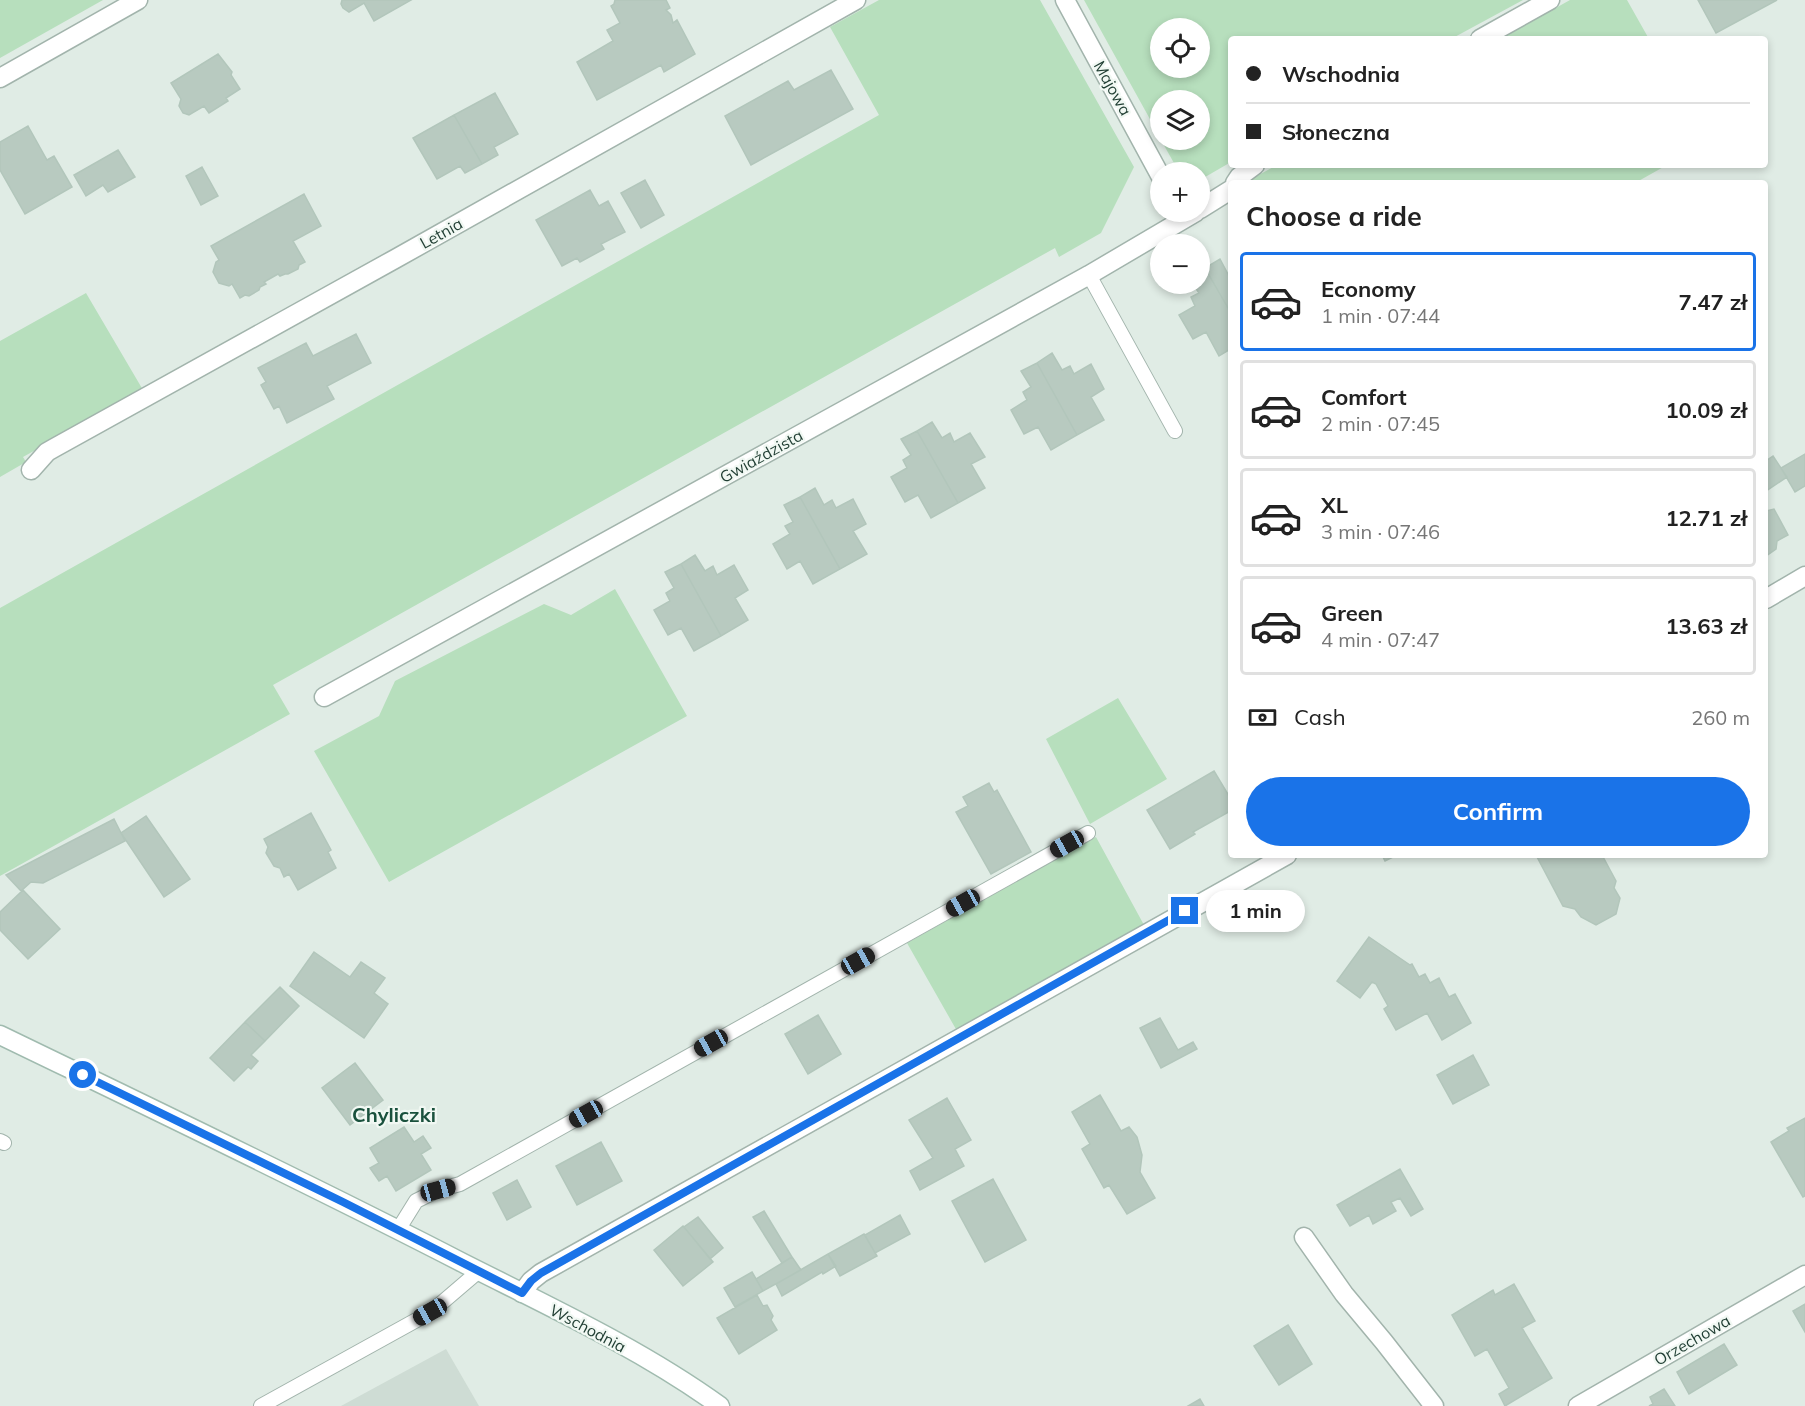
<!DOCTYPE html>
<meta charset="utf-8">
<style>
body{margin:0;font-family:Mulish,sans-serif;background:#f6f6f6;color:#222;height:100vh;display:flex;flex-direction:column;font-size:22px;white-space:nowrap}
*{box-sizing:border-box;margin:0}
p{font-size:20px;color:#767676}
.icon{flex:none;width:33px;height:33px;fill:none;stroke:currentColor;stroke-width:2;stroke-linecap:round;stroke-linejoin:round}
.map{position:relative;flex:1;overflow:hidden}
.drawer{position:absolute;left:1228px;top:180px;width:540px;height:678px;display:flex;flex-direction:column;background:#fff;border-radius:6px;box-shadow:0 3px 9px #0003}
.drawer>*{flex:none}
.guide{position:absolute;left:1228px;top:36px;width:540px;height:132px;border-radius:6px;box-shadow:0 3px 9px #0003;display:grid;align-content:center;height:132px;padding:0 18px;background:#fff}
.buttons{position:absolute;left:1150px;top:18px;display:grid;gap:12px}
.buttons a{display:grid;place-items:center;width:60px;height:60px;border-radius:50%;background:#fff;box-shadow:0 3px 9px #0003;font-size:30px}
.end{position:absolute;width:27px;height:27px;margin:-14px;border:8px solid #1a73e8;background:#fff;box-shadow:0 0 0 3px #fff}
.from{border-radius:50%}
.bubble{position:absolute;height:42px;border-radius:21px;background:#fff;box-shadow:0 3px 9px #0003;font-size:20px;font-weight:700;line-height:42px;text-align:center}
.car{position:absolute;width:18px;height:36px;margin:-18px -9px;border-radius:8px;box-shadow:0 0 4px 2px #0007;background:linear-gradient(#222 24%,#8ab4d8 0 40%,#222 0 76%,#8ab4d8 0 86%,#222 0)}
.guide b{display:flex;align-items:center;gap:21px;height:57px;font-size:22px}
.guide b+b{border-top:2px solid #e0e0e0}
.guide i{width:15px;height:15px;background:#222}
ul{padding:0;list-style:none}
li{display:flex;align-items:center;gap:18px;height:99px;margin:0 12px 9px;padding:0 6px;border:3px solid #e0e0e0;border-radius:6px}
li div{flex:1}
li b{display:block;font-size:22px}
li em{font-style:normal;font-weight:700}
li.current{border-color:#1a73e8}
li>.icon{width:54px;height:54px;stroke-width:1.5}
h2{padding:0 18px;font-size:27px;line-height:72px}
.pay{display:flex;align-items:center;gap:15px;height:66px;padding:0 18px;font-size:22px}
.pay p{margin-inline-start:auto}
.button{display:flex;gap:12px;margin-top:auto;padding:12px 18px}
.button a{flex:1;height:69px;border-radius:36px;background:#1a73e8;color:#fff;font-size:24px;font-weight:700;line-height:69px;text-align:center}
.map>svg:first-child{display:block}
.built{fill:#cedcd4}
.green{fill:#b7dfbd;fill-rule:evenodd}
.building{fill:#b8cac0;stroke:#b2c6bb;stroke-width:1.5}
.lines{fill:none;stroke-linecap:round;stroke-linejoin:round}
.lane-casing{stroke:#a2b4ac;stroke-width:16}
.street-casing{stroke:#a2b4ac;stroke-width:21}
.secondary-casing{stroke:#a0bbaf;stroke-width:21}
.lane{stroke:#fff;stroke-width:14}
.street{stroke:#fff;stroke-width:18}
.secondary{stroke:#fff;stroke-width:18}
.route{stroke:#1a73e8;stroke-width:8}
.labels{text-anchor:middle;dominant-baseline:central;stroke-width:4.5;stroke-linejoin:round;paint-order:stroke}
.street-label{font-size:16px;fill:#1f3d32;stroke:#f1f8f3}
.quarter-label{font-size:20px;font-weight:bold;fill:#1a513d;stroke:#f1f8f3}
</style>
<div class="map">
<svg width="1805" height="1406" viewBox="0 0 1805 1406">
<rect width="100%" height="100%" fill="#e0ece5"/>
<path class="built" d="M446,1349L479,1406H341Z"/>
<path class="green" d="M0,0H103L0,58Z
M879,0H1040L1134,167L1101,233L1059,257L1055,248L273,685L290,714L0,876V608L879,115L830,27Z
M1084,0H1523L1451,39H1232L1231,162L1200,180V172H1179L1161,140H1200V100H1161V139ZM1161,28H1200V68H1161Z
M1570,0H1627L1649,39H1500Z
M1277,165H1667L1635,183H1244Z
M86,293L143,390L23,457L26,462L0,477V341Z
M615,589L687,716L389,882L314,751L379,716L395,681L544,604L571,615Z
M1118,698L1167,779L1090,824L1046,739Z
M1096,837L1144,925L957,1031L907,943Z"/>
<path class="building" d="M342,0H411L374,21L364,3L349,12L343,8L341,4Z
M615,0H666L670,8L666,10L671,15L673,23L677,20L695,54L664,72L661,65L597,100L577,62L613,41L607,30L620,23L611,6L614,4Z
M1698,0H1777L1716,33Z
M218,54L232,72L231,75L240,89L226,98L228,101L209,113L204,106L189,115L183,113L179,106L181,99L171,83Z
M831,70L853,109L751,165L725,116L788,81L794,90Z
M495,93L518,134L494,147L498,155L482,164L454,115Z
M454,115L482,164L465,173L460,166L437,179L413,138Z
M28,126L47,160L54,156L72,187L25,214L0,170V142Z
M118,150L135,177L108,192L103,185L86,196L74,175Z
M202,167L218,196L201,205L186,176Z
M645,180L664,215L641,228L621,193Z
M590,190L599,206L608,201L625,232L601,244L604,249L580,262L577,258L562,266L536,220Z
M304,194L321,226L293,241L305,262L299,265L298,269L288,274H285L280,276L278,274L264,282L266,284L260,287L259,290L249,296L245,295L240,298L232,284L229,286L219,283L213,272L216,262L219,260L211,246Z
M1220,259L1229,276L1232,275V315L1205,268Z
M1205,268L1232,315V348L1219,356L1206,332L1193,339L1179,315L1195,306L1191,297L1199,293L1193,284H1200V271Z
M356,334L371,363L327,386L334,399L287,423L279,406L274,409L261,385L266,382L258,368L306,343L313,356Z
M1052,353L1062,370L1070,366L1074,374L1091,364L1104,389L1091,397L1104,420L1077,435L1037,363Z
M1037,363L1077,435L1051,450L1038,427L1024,434L1011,410L1027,400L1023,392L1031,387L1021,371Z
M932,422L942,438L950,433L954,442L970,433L985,457L971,464L985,488L958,503L917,431Z
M917,431L958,503L931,518L918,495L905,502L891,477L907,468L903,460L911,455L901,439Z
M1805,454V486L1795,492L1781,468Z
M1773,456L1787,477L1766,491V461Z
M815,488L824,505L832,500L836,508L853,499L866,524L853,531L867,554L840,569L800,497Z
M800,497L840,569L813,584L800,561L787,569L773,544L790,534L785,526L793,522L784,505Z
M1774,509L1788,535L1777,541L1776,549L1766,556V511Z
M695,555L705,571L713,566L717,575L734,565L748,590L735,598L748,620L721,636L681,564Z
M681,564L721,636L694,651L681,628L668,635L654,610L670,601L666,593L674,588L665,572Z
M1214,771L1232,801V810L1193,832L1195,834L1170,849L1147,810Z
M989,783L994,792L997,790L1031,852L991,874L956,812L968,806L963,797Z
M311,813L331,850L328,852L336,868L298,890L289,874L284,877L280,868L274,866L266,853L268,847L264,839Z
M146,816L190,879L164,897L121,833Z
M114,819L125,841L43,883L31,882L21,891L6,875Z
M1382,855H1397L1385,861Z
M1536,855H1602L1616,881L1614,888L1620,898L1616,914L1596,925L1581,917L1575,909L1563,906Z
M23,890L60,929L28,959L0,930V912Z
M1369,937L1410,965L1412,964L1419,977L1425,974L1430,983L1439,978L1449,997L1455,994L1471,1023L1442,1040L1427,1013L1396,1030L1384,1009L1388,1006L1376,984L1372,982L1360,998L1337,981Z
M314,952L350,977L361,962L385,978L374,993L388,1004L364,1038L290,986Z
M280,987L299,1006L265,1041L245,1022Z
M818,1015L841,1054L808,1074L785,1034Z
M1160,1018L1178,1050L1193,1042L1197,1049L1161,1068L1140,1028Z
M245,1022L265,1041L251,1055L258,1061L251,1069L248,1067L234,1081L210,1058Z
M1473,1055L1489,1085L1453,1104L1437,1075Z
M355,1063L383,1100L350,1125L322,1088Z
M1100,1095L1121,1131L1129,1127L1137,1137L1142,1155L1140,1172L1155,1198L1127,1214L1109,1185L1104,1188L1082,1149L1090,1144L1072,1112Z
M947,1098L971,1140L955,1149L964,1166L920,1190L910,1171L933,1158L909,1120Z
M1805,1118V1196L1803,1197L1771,1142L1789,1131L1787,1128Z
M404,1127L414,1142L423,1136L431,1148L421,1154L431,1170L396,1191L387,1176L379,1181L370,1168L379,1163L370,1148Z
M601,1142L622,1181L577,1205L556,1166Z
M1400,1169L1423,1209L1411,1216L1400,1198L1391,1202L1396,1211L1373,1224L1369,1215L1350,1226L1337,1205Z
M993,1179L1026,1240L985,1262L952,1201Z
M517,1180L531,1207L507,1220L493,1193Z
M764,1211L792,1257L782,1263L753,1217Z
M900,1215L910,1234L875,1253L865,1235Z
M698,1217L723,1248L710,1259L684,1227Z
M683,1226L713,1262L683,1286L654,1250Z
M864,1234L877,1256L840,1276L828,1254Z
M828,1254L836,1266L823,1274L822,1272L782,1296L776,1284Z
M792,1257L801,1270L763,1291L756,1279Z
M752,1272L763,1291L735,1307L724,1288Z
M1514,1284L1535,1321L1522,1328L1552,1378L1505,1406L1499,1394L1509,1388L1487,1349L1475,1356L1452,1315L1493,1290L1495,1295Z
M757,1295L763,1306L767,1305L773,1316L771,1320L777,1330L739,1354L717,1318Z
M1805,1304V1332L1793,1311Z
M1288,1325L1312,1364L1279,1385L1254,1346Z
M1724,1344L1737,1365L1689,1394L1677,1372Z
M1664,1389L1675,1406H1649L1653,1404L1650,1397Z
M1200,1399L1204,1406H1188Z"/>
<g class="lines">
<g class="lane-casing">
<path id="lane" d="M1089,275L1175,431
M0,1141L4,1143
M398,1230L416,1201L438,1190L460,1184L1088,833
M261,1406L431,1312L479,1271"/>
</g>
<g class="street-casing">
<path id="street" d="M1065,0L1161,177
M1480,39L1550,0
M0,78L138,0
M1235,183L1239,177L1255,165
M1200,209L1232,189
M31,470L47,452L54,448L395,259L856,0
M1766,599L1805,576
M324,697L1089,275L1196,212
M1304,1237L1344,1294L1384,1342L1434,1406
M522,1293L531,1281L541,1273L1287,855
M1578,1406L1805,1275"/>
</g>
<g class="secondary-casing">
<path id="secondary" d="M0,1035C155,1110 310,1184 463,1263C550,1307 641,1349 720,1406"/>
</g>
<use href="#lane" class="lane"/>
<use href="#street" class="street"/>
<use href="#secondary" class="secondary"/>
</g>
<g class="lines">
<path class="route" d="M83,1075L343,1202L522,1293L531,1281L541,1273L1185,911"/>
</g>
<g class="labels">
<g class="street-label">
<text transform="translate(1113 88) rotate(61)">Majowa</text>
<text transform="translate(441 233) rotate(-29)">Letnia</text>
<text transform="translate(761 456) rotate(-29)">Gwiaździsta</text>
<text transform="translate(588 1328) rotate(28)">Wschodnia</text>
<text transform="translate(1692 1340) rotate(-30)">Orzechowa</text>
</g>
<g class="quarter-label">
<text x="394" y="1114">Chyliczki</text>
</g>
</g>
</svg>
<div class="buttons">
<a><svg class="icon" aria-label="locate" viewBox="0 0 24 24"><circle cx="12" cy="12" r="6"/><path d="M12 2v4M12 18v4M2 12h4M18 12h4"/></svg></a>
<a><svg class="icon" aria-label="layers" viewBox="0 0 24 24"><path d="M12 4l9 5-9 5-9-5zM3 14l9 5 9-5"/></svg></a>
<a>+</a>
<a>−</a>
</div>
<i class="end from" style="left:83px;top:1075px"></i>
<i class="end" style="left:1185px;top:911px"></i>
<div class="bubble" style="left:1206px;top:890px;width:99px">1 min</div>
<i class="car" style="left:1067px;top:844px;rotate:241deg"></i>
<i class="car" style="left:963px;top:903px;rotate:241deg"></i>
<i class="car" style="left:858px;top:961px;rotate:61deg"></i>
<i class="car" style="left:711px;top:1043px;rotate:241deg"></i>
<i class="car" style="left:586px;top:1114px;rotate:241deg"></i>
<i class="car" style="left:438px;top:1190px;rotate:75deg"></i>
<i class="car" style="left:430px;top:1312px;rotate:241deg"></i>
<div class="guide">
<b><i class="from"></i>Wschodnia</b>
<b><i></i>Słoneczna</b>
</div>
<section class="drawer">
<h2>Choose a ride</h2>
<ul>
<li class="current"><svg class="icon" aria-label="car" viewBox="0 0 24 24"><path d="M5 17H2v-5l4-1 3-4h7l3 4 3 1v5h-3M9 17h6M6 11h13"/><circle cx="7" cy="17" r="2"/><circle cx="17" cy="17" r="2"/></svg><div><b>Economy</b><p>1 min · 07:44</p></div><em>7.47 zł</em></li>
<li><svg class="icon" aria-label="car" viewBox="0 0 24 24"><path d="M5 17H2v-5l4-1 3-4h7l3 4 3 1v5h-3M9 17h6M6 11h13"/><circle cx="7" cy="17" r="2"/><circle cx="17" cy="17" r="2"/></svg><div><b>Comfort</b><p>2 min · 07:45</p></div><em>10.09 zł</em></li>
<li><svg class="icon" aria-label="car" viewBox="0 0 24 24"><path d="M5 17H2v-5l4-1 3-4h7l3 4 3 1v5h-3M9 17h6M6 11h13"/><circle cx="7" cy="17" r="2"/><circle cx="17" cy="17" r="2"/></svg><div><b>XL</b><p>3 min · 07:46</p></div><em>12.71 zł</em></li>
<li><svg class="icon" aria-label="car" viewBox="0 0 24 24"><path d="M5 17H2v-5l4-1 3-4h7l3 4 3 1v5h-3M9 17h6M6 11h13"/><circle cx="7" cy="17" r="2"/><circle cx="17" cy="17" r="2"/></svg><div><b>Green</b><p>4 min · 07:47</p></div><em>13.63 zł</em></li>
</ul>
<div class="pay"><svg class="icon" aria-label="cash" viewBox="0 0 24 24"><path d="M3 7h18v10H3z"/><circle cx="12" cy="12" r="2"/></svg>Cash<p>260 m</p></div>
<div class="button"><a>Confirm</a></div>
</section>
</div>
